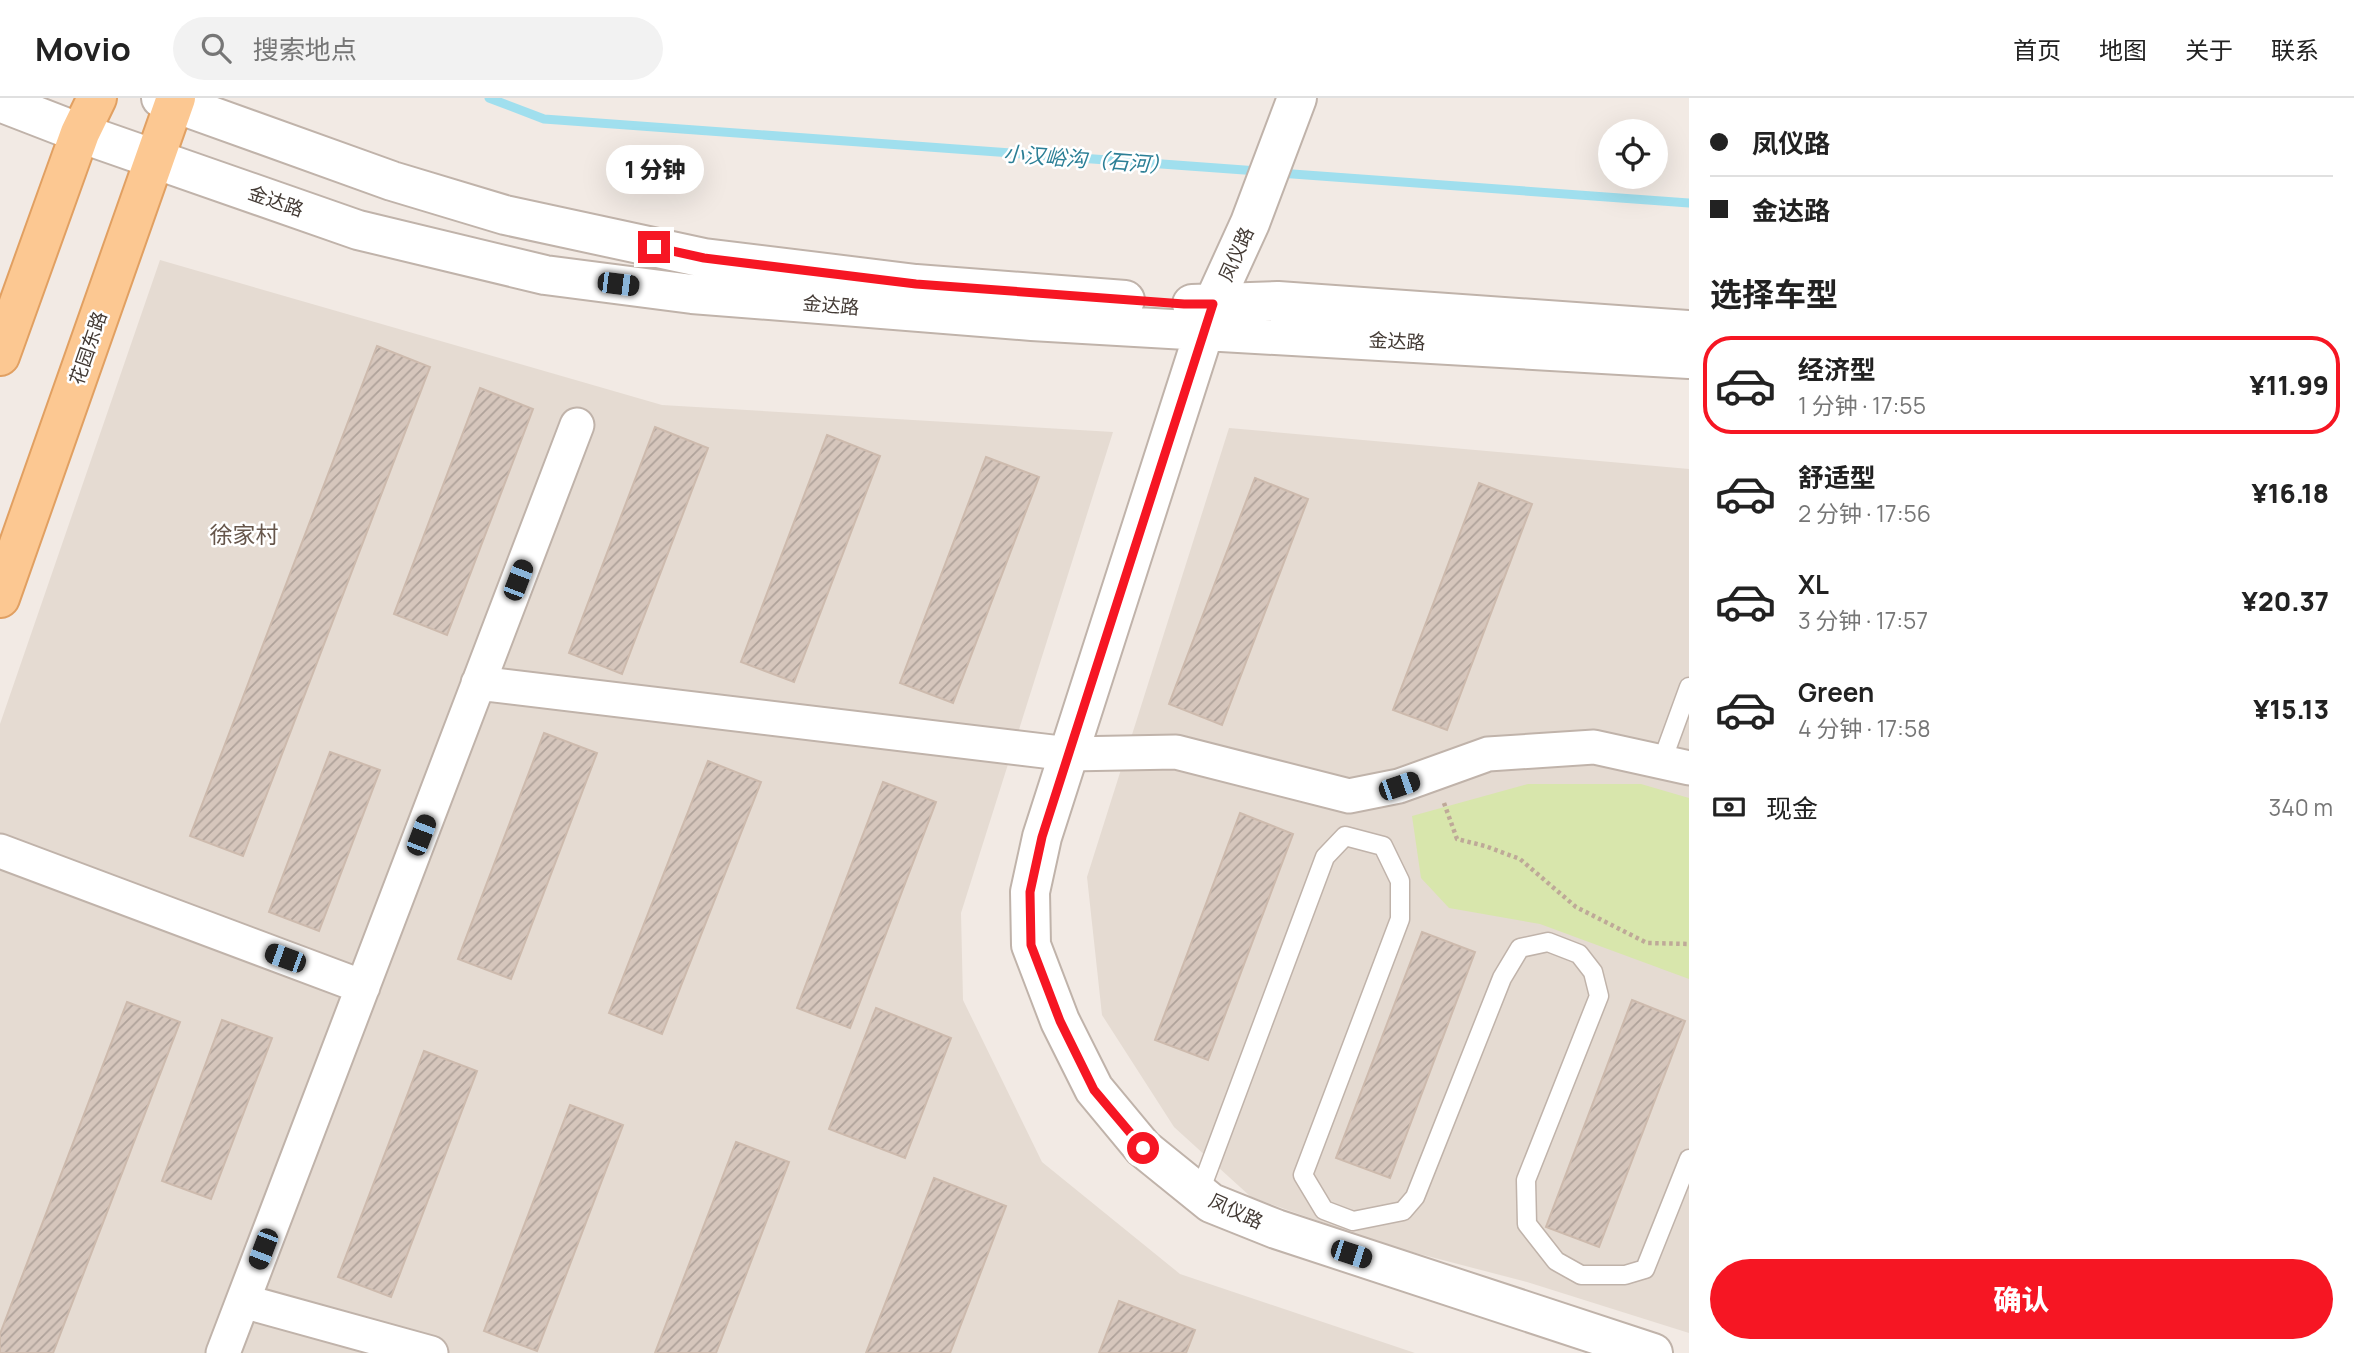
<!DOCTYPE html>
<html lang="zh">
<meta charset="utf-8">
<style>
body{margin:0;font-family:Manrope,"Noto Sans SC",sans-serif;background:#f2f2f2;color:#222;height:100vh;display:flex;flex-direction:column;font-size:26px;white-space:nowrap}
*{box-sizing:border-box;margin:0}
p{font-size:23px;color:#767676}
.icon{flex:none;width:38px;height:38px;fill:none;stroke:currentColor;stroke-width:2;stroke-linecap:round;stroke-linejoin:round}
.map{position:relative;flex:1;overflow:hidden}
.sheet{display:flex;flex-direction:column;background:#fff;width:665px}
.sheet>*{flex:none}
.hud{display:grid;align-content:center;height:154px;padding:0 21px;background:#fff}
.controls{position:absolute;left:1598px;top:21px;display:grid;gap:14px}
.controls a{display:grid;place-items:center;width:70px;height:70px;border-radius:50%;background:#fff;box-shadow:0 7px 28px #0002;font-size:35px}
.end{position:absolute;width:32px;height:32px;margin:-16px;border:9px solid #f61623;background:#fff;box-shadow:0 0 0 4px #fff}
.from{border-radius:50%}
.bubble{position:absolute;height:49px;border-radius:24px;background:#fff;box-shadow:0 7px 28px #0002;font-size:23px;font-weight:800;line-height:49px;text-align:center}
.car{position:absolute;width:21px;height:42px;margin:-21px -10px;border-radius:9px;box-shadow:0 0 5px 2px #0007;background:linear-gradient(#222 24%,#8ab4d8 0 40%,#222 0 76%,#8ab4d8 0 86%,#222 0)}
.hud b{display:flex;align-items:center;gap:24px;height:66px;font-size:26px}
.hud b+b{border-top:2px solid #e0e0e0}
.hud i{width:18px;height:18px;background:#222}
ul{padding:0;list-style:none}
li{display:flex;align-items:center;gap:21px;height:98px;margin:0 14px 10px;padding:0 7px;border:4px solid transparent;border-radius:28px}
li div{flex:1}
li b{display:block;font-size:26px}
li em{font-style:normal;font-weight:800}
li.current{border-color:#f61623}
li>.icon{width:63px;height:63px;stroke-width:1.5}
h2{padding:0 21px;font-size:32px;line-height:84px}
.pay{display:flex;align-items:center;gap:18px;height:77px;padding:0 21px;font-size:26px}
.pay p{margin-inline-start:auto}
.action{display:flex;gap:14px;margin-top:auto;padding:14px 21px}
.action a{flex:1;height:80px;border-radius:42px;background:#f61623;color:#fff;font-size:28px;font-weight:800;line-height:80px;text-align:center}
header{display:flex;align-items:center;gap:42px;box-sizing:border-box;height:98px;padding:0 35px;background:#fff;border-bottom:2px solid #e0e0e0}
header strong{font-size:33px}
nav{display:flex;gap:38px;margin-inline-start:auto;font-size:24px}
.search{width:490px;height:63px;background:#f2f2f2;display:flex;align-items:center;gap:18px;box-sizing:border-box;padding:0 24px;border-radius:38px;color:#767676;font-size:26px}
main{display:flex;flex:1;min-height:0}
.map>svg:first-child{display:block}
.residential{fill:#e5dbd2}
.green{fill:#d8e6ac}
.lines{fill:none;stroke-linecap:round;stroke-linejoin:round}
.stream{stroke:#a0dfee;stroke-width:9}
.building{fill:url(#building-hatch);stroke:#cdbaad;stroke-width:2}
.service-casing{stroke:#c0b3aa;stroke-width:21}
.minor-casing{stroke:#c0b3aa;stroke-width:37}
.tertiary-casing{stroke:#c0b3aa;stroke-width:42}
.primary-casing{stroke:#e1a062;stroke-width:42}
.path{stroke:#bea998;stroke-width:4.5;stroke-dasharray:3.5 3.5;stroke-linecap:butt}
.service{stroke:#fff;stroke-width:18}
.minor{stroke:#fff;stroke-width:33}
.tertiary{stroke:#fff;stroke-width:38}
.primary{stroke:#fcc892;stroke-width:38}
.route{stroke:#f61623;stroke-width:9}
.labels{text-anchor:middle;dominant-baseline:central;stroke-width:5;stroke-linejoin:round;paint-order:stroke}
.street-label{font-size:19px;fill:#433a34;stroke:#fff}
.water-label{font-size:21px;font-style:italic;fill:#2b7f96;stroke:#fff}
.quarter-label{font-size:23px;fill:#66564b;stroke:#fff}
</style>
<header>
<strong>Movio</strong>
<div class="search"><svg class="icon" aria-label="search" viewBox="0 0 24 24"><circle cx="10" cy="10" r="6"/><path d="M15 15l6 6"/></svg>搜索地点</div>
<nav><a>首页</a><a>地图</a><a>关于</a><a>联系</a></nav>
</header>
<main>
<div class="map">
<svg width="1689" height="1255" viewBox="0 0 1689 1255">
<defs>
<pattern id="building-hatch" width="6" height="6" patternUnits="userSpaceOnUse" patternTransform="scale(1.75)"><rect width="6" height="6" fill="#d6c6bc"/><path d="M-1 1l2-2M0 6l6-6M5 7l2-2" fill="none" stroke="#afa29a"/></pattern>
</defs>
<rect width="100%" height="100%" fill="#f2eae4"/>
<path class="residential" d="M160,162L662,307L1113,334L961,815L963,902L1042,1064L1180,1176L1415,1255H0V626Z
M1229,330L1689,371V1235L1527,1184L1389,1148L1251,1099L1174,1029L1102,917L1087,779Z"/>
<path class="green" d="M1528,686H1641L1689,700V881L1540,826L1449,810L1421,780L1412,718Z"/>
<g class="lines">
<path class="stream" d="M489,0L544,21L1258,73
M1279,75L1689,105"/>
</g>
<path class="building" d="M377,248L430,269L243,758L190,738Z
M480,290L533,311L447,537L394,516Z
M655,329L708,350L622,576L569,555Z
M827,337L880,358L794,584L741,564Z
M986,359L1039,379L953,605L900,585Z
M1255,380L1308,401L1222,627L1169,606Z
M1479,385L1532,406L1447,632L1393,612Z
M544,635L597,655L511,881L458,861Z
M330,654L380,672L319,833L269,814Z
M708,663L761,684L662,936L609,915Z
M883,684L936,704L850,930L797,910Z
M1240,715L1293,736L1208,962L1155,942Z
M1422,834L1475,854L1390,1080L1336,1060Z
M1632,902L1685,923L1599,1149L1546,1129Z
M127,904L180,924L53,1255H0V1236Z
M876,910L951,940L905,1060L829,1031Z
M222,922L272,940L211,1101L162,1083Z
M424,953L477,973L391,1199L338,1179Z
M570,1007L623,1027L537,1253L484,1233Z
M736,1044L789,1064L716,1255H655Z
M934,1080L1006,1108L950,1255H866Z
M1119,1203L1195,1232L1186,1255H1099Z"/>
<g class="lines">
<g class="service-casing">
<path id="service" d="M1662,663L1689,589
M1199,1096L1325,759L1345,738L1383,748L1400,783V821L1303,1077L1324,1112L1353,1123L1403,1113L1415,1099L1502,880L1520,850L1548,844L1579,856L1593,874L1599,898L1526,1082L1527,1126L1556,1163L1581,1177H1625L1645,1171L1689,1061"/>
</g>
<g class="minor-casing">
<path id="minor" d="M478,585L1069,656L1176,654L1349,698L1399,688L1488,656L1594,649L1689,670
M0,753L363,889
M243,1203L431,1255
M223,1255L577,327"/>
</g>
<g class="tertiary-casing">
<path id="tertiary" d="M161,0L392,83L505,117L704,160L916,186L1125,202
M1297,0L1250,125L1213,206L1042,739L1030,794L1031,847L1060,923L1094,991L1143,1050L1211,1105L1276,1131L1653,1255
M0,4L80,35L358,132L545,177L692,196L1032,223L1689,261
M1192,206L1278,203L1689,232"/>
</g>
<g class="primary-casing">
<path id="primary" d="M0,258L80,35L97,0
M0,500L176,0"/>
</g>
<path class="path" d="M1444,705L1457,741L1485,748L1520,761L1576,809L1647,845L1689,846"/>
<use href="#service" class="service"/>
<use href="#minor" class="minor"/>
<use href="#tertiary" class="tertiary"/>
<use href="#primary" class="primary"/>
</g>
<g class="lines">
<path class="route" d="M654,149L704,160L916,186L1184,206H1213L1042,739L1030,794L1031,847L1060,923L1094,992L1143,1050"/>
</g>
<g class="labels">
<g class="street-label">
<text transform="translate(276 103) rotate(19)">金达路</text>
<text transform="translate(1236 156) rotate(-66)">凤仪路</text>
<text transform="translate(831 207) rotate(5)">金达路</text>
<text transform="translate(1397 243) rotate(3)">金达路</text>
<text transform="translate(88 250) rotate(-71)">花园东路</text>
<text transform="translate(1236 1113) rotate(25)">凤仪路</text>
</g>
<g class="water-label">
<text transform="translate(1087 61) rotate(4)">小汉峪沟（石河）</text>
</g>
<g class="quarter-label">
<text x="244" y="436">徐家村</text>
</g>
</g>
</svg>
<div class="controls">
<a><svg class="icon" aria-label="locate" viewBox="0 0 24 24"><circle cx="12" cy="12" r="6"/><path d="M12 2v4M12 18v4M2 12h4M18 12h4"/></svg></a>
</div>
<i class="end from" style="left:1143px;top:1050px"></i>
<i class="end" style="left:654px;top:149px"></i>
<div class="bubble" style="left:606px;top:47px;width:98px">1 分钟</div>
<i class="car" style="left:618px;top:186px;rotate:97deg"></i>
<i class="car" style="left:518px;top:482px;rotate:21deg"></i>
<i class="car" style="left:1399px;top:688px;rotate:71deg"></i>
<i class="car" style="left:421px;top:737px;rotate:21deg"></i>
<i class="car" style="left:285px;top:860px;rotate:290deg"></i>
<i class="car" style="left:263px;top:1151px;rotate:201deg"></i>
<i class="car" style="left:1351px;top:1156px;rotate:108deg"></i>
</div>
<section class="sheet">
<div class="hud">
<b><i class="from"></i>凤仪路</b>
<b><i></i>金达路</b>
</div>
<h2>选择车型</h2>
<ul>
<li class="current"><svg class="icon" aria-label="car" viewBox="0 0 24 24"><path d="M5 17H2v-5l4-1 3-4h7l3 4 3 1v5h-3M9 17h6M6 11h13"/><circle cx="7" cy="17" r="2"/><circle cx="17" cy="17" r="2"/></svg><div><b>经济型</b><p>1 分钟 · 17:55</p></div><em>¥11.99</em></li>
<li><svg class="icon" aria-label="car" viewBox="0 0 24 24"><path d="M5 17H2v-5l4-1 3-4h7l3 4 3 1v5h-3M9 17h6M6 11h13"/><circle cx="7" cy="17" r="2"/><circle cx="17" cy="17" r="2"/></svg><div><b>舒适型</b><p>2 分钟 · 17:56</p></div><em>¥16.18</em></li>
<li><svg class="icon" aria-label="car" viewBox="0 0 24 24"><path d="M5 17H2v-5l4-1 3-4h7l3 4 3 1v5h-3M9 17h6M6 11h13"/><circle cx="7" cy="17" r="2"/><circle cx="17" cy="17" r="2"/></svg><div><b>XL</b><p>3 分钟 · 17:57</p></div><em>¥20.37</em></li>
<li><svg class="icon" aria-label="car" viewBox="0 0 24 24"><path d="M5 17H2v-5l4-1 3-4h7l3 4 3 1v5h-3M9 17h6M6 11h13"/><circle cx="7" cy="17" r="2"/><circle cx="17" cy="17" r="2"/></svg><div><b>Green</b><p>4 分钟 · 17:58</p></div><em>¥15.13</em></li>
</ul>
<div class="pay"><svg class="icon" aria-label="cash" viewBox="0 0 24 24"><path d="M3 7h18v10H3z"/><circle cx="12" cy="12" r="2"/></svg>现金<p>340 m</p></div>
<div class="action"><a>确认</a></div>
</section>
</main>
